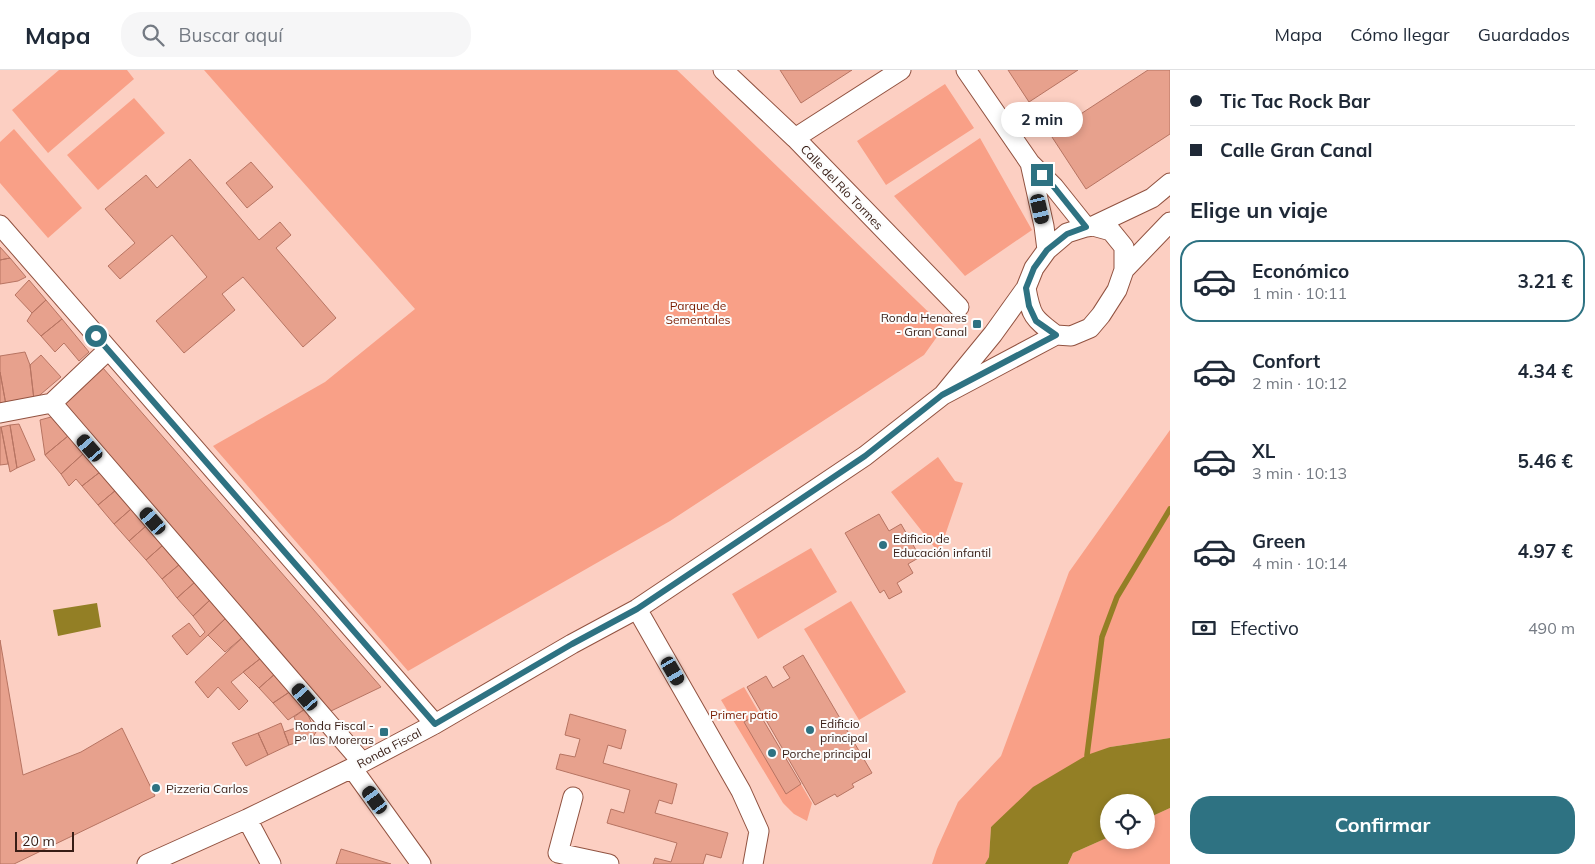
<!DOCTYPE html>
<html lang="es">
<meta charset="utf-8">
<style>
body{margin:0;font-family:Mulish,sans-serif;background:#f6f6f7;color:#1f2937;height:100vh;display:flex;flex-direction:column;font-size:19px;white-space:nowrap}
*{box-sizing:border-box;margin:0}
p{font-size:16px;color:#747a83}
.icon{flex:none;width:28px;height:28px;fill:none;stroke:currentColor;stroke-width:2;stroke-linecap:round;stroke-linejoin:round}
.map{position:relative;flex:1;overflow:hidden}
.panel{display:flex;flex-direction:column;background:#fff;width:425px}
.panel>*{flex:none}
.guide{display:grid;align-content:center;height:110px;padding:0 20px;background:#fff}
.buttons{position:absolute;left:1100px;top:724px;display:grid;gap:10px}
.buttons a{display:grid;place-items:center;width:55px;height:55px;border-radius:50%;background:#fff;box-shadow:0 2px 8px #0003;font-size:25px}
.scale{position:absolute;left:15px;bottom:12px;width:59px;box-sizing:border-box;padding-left:5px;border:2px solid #371d15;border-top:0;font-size:14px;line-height:18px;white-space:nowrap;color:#371d15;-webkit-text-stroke:4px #fcfcfc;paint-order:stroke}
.end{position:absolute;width:22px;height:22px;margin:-11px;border:6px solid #2e7282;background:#fff;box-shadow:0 0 0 2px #fff}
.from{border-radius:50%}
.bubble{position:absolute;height:35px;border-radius:18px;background:#fff;box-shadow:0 2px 8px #0003;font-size:16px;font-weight:700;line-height:35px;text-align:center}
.car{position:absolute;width:15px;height:30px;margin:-15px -8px;border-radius:6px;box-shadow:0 0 4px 1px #0007;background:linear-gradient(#222 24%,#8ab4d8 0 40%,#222 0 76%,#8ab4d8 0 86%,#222 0)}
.guide b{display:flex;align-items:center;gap:18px;height:48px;font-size:19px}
.guide b+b{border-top:1px solid #e0e1e3}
.guide i{width:12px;height:12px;background:#1f2937}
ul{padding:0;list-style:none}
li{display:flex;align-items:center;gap:15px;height:82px;margin:0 10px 8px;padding:0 10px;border:2px solid transparent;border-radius:20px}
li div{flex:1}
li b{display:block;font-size:19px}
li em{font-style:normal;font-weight:700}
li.on{border-color:#2e7282}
li>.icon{width:45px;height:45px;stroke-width:1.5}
h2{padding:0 20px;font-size:22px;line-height:60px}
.pay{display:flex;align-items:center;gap:12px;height:55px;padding:0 20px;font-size:19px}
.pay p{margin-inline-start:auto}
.button{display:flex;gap:10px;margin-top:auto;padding:10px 20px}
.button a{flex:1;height:58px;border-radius:20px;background:#2e7282;color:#fff;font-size:20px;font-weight:700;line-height:58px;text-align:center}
header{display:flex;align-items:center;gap:30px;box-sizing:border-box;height:70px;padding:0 25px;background:#fff;border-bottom:1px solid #e0e1e3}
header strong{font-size:24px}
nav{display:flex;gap:28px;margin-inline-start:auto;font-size:18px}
.search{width:350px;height:45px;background:#f6f6f7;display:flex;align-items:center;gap:12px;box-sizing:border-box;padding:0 18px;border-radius:20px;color:#747a83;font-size:19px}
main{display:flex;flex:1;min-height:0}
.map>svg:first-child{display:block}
.green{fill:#f9a087}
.water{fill:#937f25}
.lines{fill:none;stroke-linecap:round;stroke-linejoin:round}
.stream{stroke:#937f25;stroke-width:5.5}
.building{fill:#e7a18d;stroke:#b77462}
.minor-casing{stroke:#915240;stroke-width:21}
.minor{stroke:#fff;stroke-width:19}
.route{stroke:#2e7282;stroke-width:6}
.poi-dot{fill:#2e7282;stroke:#fcfcfc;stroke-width:2}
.labels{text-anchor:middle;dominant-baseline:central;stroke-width:4;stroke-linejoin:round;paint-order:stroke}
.street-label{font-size:12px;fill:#371d15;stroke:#fcfcfc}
.park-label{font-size:12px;fill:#7a1c00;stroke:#fcfcfc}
.poi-label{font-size:12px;fill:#371d15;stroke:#fcfcfc;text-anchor:start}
</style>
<header>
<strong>Mapa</strong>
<div class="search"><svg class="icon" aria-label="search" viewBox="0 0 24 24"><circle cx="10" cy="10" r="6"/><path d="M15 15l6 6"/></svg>Buscar aquí</div>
<nav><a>Mapa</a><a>Cómo llegar</a><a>Guardados</a></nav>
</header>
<main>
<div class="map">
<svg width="1170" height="794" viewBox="0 0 1170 794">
<rect width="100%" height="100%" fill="#fccfc2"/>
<path class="green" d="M59,0H127L134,9L48,83L12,40Z
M204,0H677L944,257L924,285L670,451L408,601L213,376L325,312L415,239Z
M945,14L974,58L886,115L857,71Z
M134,28L165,63L98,120L67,85Z
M14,59L82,138L48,168L0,113V72Z
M980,68L1032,160L965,206L894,126Z
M1170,360V668L1110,677L991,757L989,787L985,794H932L937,779L958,732L1001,686L1069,502Z
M938,387L955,411L963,413L939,483L891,422Z
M811,478L837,522L758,569L732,524Z
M851,531L906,622L859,650L804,559Z
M744,617L812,733L807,751L794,744L783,733L721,630Z
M1170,738V794H1068L1073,783L1109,767V770H1146V749Z"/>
<path class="water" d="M97,533L101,557L58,566L53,540Z
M1170,668V738L1146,749V732H1109V767L1073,783L1068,794H985L989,787L991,757L1033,717L1087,685L1110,677Z"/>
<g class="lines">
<path class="stream" d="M1088,691L1087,685L1102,567L1117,527L1170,439"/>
</g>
<path class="building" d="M780,0H852L801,33Z
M1008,0H1078L1029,32Z
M1148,0H1170V64L1086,119L1050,64Z
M190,89L259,170L280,152L291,165L276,178L336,248L303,277L243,207L222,224L235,240L184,283L156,251L207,207L172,165L120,209L108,196L135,173L105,139L146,105L157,118Z
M251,92L273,117L247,138L226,113Z
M0,177L10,188L0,190Z
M10,188L26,207L18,211L0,214V190Z
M29,210L46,230L32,243L15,225Z
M46,230L62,249L41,266L27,251L32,243Z
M62,249L89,282L79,291L64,273L55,282L41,266Z
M25,282L30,295L34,330L6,335L0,302V286Z
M41,285L61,307L34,330L30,295Z
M103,298L381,617L331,641L63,333Z
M0,302L6,335L0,336Z
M51,347L68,366L45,385L40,350Z
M19,354L35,390L17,398L10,355Z
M10,355L17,398L10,402L1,357Z
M0,357H1L8,394L0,395Z
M68,366L84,383L61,404L45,385Z
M84,383L100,402L82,416L76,409L69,416L61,404Z
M100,402L116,420L98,435L82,416Z
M116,420L131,439L114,454L98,435Z
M131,439L146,456L129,471L114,454Z
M879,444L889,461L901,454L920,487L908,494L913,503L897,513L902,522L889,529L884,520L880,523L845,463Z
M146,456L163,475L146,490L129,471Z
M163,475L180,494L162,509L146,490Z
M180,494L195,512L177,528L162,509Z
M195,512L210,530L193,546L177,528Z
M210,530L226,548L187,585L172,566L189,553L200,567L205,562L193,546Z
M226,548L243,567L225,582L208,565Z
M243,567L261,588L231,612L248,631L239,640L218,617L208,628L195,612Z
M0,570L23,705L81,682L122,658L155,726L14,794H0Z
M803,585L872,703L852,714L854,717L837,727L835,724L815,735L747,617L766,606L773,618L790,608L783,597Z
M261,588L276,603L259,618L243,602Z
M276,603L291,621L273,633L259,618Z
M291,621L305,639L288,650L273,633Z
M305,639L316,662L313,667L289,675L284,662L298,657L294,647Z
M759,643L801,714L786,724L744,652Z
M570,644L626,660L621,679L608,675L603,693L677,714L672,734L659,730L655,743L728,763L721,788L706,784L703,794H653L655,788L671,792L677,773L607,753L611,739L624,743L630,720L556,699L560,684L575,687L580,669L565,665Z
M281,653L289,675L268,685L258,663Z
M258,663L268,685L246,696L232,673Z
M341,779L391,794H336Z"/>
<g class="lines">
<g class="minor-casing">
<path id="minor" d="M723,0L795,68L959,237
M966,0L1030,93L1054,117L1086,157
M795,68L901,0
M1030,93L1044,156L1047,180
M0,155L435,654
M1093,156L1152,128L1170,113
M1124,200L1170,152
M1026,218C1031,246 1033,248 1056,265
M52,333L362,692
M0,343L52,333L108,280
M637,539L741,721L759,761L753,794
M352,698L421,794
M573,727L558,783L609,794
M247,749L271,794
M147,794L247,749L352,698L435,654L572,574L637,539L865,386L943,325L1056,265L1071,266L1090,258L1101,245L1117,220L1124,200V177L1111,161L1093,156L1086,157L1067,163L1047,180L1034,198L1026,218L993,264L943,325"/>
</g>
<use href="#minor" class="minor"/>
</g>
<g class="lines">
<path class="route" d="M96,266L435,654L572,574L637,539L865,386L942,325L1056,265L1036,251L1029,236L1026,218L1034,198L1047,180L1067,164L1086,157L1054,117L1042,105"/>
</g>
<g class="poi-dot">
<rect x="972" y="249" width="10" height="10" rx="2.5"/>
<circle cx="883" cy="475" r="5"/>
<circle cx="810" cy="660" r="5"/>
<rect x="379" y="657" width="10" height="10" rx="2.5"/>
<circle cx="772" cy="683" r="5"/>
<circle cx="156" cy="718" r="5"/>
</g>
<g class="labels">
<g class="street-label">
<text transform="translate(842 117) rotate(46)">Calle del Río Tormes</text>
<text transform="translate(389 678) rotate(-28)">Ronda Fiscal</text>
</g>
<g class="park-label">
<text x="698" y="235">Parque de<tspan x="698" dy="14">Sementales</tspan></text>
<text x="744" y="644">Primer patio</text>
</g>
<g class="poi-label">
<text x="967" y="247" text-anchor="end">Ronda Henares<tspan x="967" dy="14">- Gran Canal</tspan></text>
<text x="893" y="468">Edificio de<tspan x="893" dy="14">Educación infantil</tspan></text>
<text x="820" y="653">Edificio<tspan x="820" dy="14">principal</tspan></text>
<text x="374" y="655" text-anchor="end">Ronda Fiscal -<tspan x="374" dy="14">Pº las Moreras</tspan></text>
<text x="782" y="683">Porche principal</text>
<text x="166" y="718">Pizzeria Carlos</text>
</g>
</g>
</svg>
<div class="buttons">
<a><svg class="icon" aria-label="locate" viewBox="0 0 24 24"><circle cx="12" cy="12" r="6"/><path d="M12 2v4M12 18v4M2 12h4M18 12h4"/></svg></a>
</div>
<div class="scale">20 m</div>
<i class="end from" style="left:96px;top:266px"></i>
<i class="end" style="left:1042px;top:105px"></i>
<div class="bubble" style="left:1001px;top:32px;width:82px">2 min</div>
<i class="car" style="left:1040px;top:139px;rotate:167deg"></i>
<i class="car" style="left:90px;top:378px;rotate:319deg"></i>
<i class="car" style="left:153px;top:451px;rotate:319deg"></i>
<i class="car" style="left:673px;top:601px;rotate:150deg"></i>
<i class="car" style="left:305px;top:627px;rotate:319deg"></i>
<i class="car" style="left:375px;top:730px;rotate:324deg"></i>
</div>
<section class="panel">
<div class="guide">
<b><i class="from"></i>Tic Tac Rock Bar</b>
<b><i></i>Calle Gran Canal</b>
</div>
<h2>Elige un viaje</h2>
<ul>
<li class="on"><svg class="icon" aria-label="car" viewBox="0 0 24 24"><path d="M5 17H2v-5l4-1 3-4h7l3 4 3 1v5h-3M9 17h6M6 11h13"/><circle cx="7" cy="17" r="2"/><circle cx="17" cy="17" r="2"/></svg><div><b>Económico</b><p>1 min · 10:11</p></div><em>3.21 €</em></li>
<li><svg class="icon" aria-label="car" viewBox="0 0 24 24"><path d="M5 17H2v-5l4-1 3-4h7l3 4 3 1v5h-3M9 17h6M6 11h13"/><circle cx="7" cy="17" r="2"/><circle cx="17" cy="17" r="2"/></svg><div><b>Confort</b><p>2 min · 10:12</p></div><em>4.34 €</em></li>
<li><svg class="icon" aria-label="car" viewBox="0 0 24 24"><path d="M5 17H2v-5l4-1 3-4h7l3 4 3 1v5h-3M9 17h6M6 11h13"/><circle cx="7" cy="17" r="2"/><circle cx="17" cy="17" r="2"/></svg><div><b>XL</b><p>3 min · 10:13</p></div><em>5.46 €</em></li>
<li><svg class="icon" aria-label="car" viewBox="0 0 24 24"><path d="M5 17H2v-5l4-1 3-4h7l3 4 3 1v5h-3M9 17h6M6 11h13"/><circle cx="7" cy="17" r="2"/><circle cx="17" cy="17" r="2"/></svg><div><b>Green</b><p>4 min · 10:14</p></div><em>4.97 €</em></li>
</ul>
<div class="pay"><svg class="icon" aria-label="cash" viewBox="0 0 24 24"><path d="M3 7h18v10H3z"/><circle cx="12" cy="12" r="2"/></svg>Efectivo<p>490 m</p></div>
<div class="button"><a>Confirmar</a></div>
</section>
</main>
